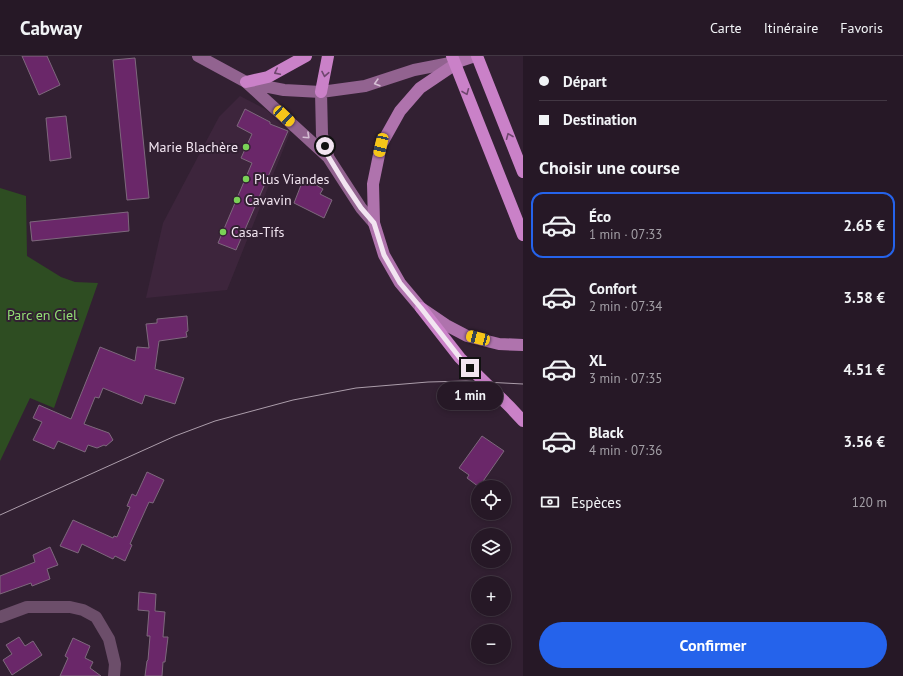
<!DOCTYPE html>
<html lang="fr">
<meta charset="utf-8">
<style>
body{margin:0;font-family:"PT Sans",sans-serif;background:#322532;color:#f1f3f6;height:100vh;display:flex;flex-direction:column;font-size:15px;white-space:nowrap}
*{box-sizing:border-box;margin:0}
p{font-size:13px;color:#a4a0a7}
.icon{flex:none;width:22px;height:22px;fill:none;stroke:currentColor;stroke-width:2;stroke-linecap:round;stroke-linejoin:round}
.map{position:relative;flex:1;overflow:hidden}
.sheet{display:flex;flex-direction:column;background:#261826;width:380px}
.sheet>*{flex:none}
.top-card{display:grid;align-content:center;height:88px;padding:0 16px;background:#261826}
.fabs{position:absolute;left:471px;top:424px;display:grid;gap:8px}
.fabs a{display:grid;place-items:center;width:40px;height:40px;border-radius:50%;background:#261826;box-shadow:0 2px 6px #0003,0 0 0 1px #423743;font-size:20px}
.end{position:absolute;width:18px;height:18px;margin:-9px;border:5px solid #f2e5f1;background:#111;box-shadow:0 0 0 2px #111}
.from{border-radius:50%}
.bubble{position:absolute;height:28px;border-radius:14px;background:#261826;box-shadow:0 2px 6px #0003,0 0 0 1px #423743;font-size:13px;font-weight:700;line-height:28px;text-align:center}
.car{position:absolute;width:12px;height:24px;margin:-12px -6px;border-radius:5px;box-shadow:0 0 3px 1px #0007;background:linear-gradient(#f5c518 24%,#345 0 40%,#f5c518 0 76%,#345 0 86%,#f5c518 0)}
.top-card b{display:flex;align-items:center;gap:14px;height:38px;font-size:15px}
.top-card b+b{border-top:1px solid #423743}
.top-card i{width:10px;height:10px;background:#f1f3f6}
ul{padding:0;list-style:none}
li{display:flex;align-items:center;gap:12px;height:66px;margin:0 8px 6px;padding:0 8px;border:2px solid transparent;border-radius:12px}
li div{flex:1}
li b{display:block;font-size:15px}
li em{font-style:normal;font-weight:700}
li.current{border-color:#2563eb}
li>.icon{width:36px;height:36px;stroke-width:1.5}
h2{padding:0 16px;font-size:18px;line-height:48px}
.pay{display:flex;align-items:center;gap:10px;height:44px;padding:0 16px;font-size:15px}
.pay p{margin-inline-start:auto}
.action{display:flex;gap:8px;margin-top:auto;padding:8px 16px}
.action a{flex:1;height:46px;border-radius:24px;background:#2563eb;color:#fff;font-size:16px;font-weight:700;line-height:46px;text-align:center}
header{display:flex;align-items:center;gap:24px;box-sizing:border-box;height:56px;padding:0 20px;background:#261826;border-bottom:1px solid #423743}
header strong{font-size:19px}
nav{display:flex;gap:22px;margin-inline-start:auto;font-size:14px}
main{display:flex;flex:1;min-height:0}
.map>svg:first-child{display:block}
.built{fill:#3d253c}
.green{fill:#2e4d22}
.building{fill:#6a2769;stroke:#7e687d}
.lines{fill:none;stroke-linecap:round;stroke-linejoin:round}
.street{stroke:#6c4e6a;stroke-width:12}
.secondary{stroke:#926390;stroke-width:12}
.primary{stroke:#af73ad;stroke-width:12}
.highway{stroke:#ca81c8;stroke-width:12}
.tram{stroke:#ac9dab;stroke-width:1}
.oneway{stroke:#6f476e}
.oneway2{stroke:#d5bed4}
.route{stroke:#f2e5f1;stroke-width:5}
.poi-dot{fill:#7ad157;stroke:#322032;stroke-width:1.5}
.labels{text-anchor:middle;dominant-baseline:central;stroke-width:4;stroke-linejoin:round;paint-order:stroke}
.poi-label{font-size:14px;fill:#f2e5f1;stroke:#322032;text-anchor:start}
.park-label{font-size:14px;fill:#92de75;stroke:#322032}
</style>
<header>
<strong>Cabway</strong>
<nav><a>Carte</a><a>Itinéraire</a><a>Favoris</a></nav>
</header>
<main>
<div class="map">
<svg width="523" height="620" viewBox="0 0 523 620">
<rect width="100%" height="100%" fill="#322032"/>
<path class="built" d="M240,40L265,53L291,74L227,234L146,242L163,167L219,61Z"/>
<path class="green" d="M0,132L26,140L27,200L61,221L75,226L98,227L54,352L30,342L0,405Z"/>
<path class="building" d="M22,0H47L60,29L39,39Z
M135,2L149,142L127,144L113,4Z
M245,53L270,66V68L288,75L236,194L218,187L252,107L241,102L252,78L237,70Z
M66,60L71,102L50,105L46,62Z
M303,124L310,127L311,126L323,133L320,138L332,144L324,162L294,147Z
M128,156L129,175L32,185L30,166Z
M187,260L188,275L186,276L187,281L159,285L155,313L184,322L175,348L145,339L142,348L103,332L99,342L95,341L84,368L109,377L113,384L106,390L104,389L97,392L88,389L85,396L58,385L54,393L33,384L42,366L33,362L39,349L71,363L100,291L135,305L137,291L149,292L146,268L157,267V263Z
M482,380L504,395L479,431L467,422L469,419L459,412Z
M147,416L164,424L153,447L149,446L130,488L132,489L125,505L115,500L113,503L82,488L78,497L60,490L73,464L113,482L114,480L117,481L130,451L127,450L132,438L136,440Z
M50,491L58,509L47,513L50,523L32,530L31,527L0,538V520L35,506L33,499Z
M139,536L156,538L155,555L165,556L163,581H168L165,606H163L162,620H145L147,605L148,604L150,580H147L149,555L138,554Z
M19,581L25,590L33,585L42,599L12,619L3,604L12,598L6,589Z
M73,582L90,590L85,602L93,606L90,612L101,620H60L68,602L65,600Z"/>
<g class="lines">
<path class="street" d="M0,561L27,551H70L83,554L96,561L109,583L115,608L114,620"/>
<path class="secondary" d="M198,0L246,26L328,101L361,152L374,167
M248,27L284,34L321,36L365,30L414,14L460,5
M321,36L322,79L328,100"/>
<path class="primary" d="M475,0L460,5L420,32L400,55L381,89L373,128L374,167L384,199L400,227L421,252L446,269L467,280L499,288L523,289"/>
<path class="highway" d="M452,0L523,179
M477,0L523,116
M246,26L268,21L306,0
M321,36L328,0
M421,252L460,302L510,351L523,365"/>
<path class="tram" d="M0,459L175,380L215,365L293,344L356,332L428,326L466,325L523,328"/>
</g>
<defs><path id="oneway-chevron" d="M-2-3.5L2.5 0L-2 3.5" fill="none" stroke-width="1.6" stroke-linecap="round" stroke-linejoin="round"/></defs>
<g class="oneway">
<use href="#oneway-chevron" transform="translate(277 16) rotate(153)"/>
<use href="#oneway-chevron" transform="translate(325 18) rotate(101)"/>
<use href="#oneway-chevron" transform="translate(466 36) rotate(68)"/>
<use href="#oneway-chevron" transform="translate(509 80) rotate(-112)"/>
</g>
<g class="oneway2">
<use href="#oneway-chevron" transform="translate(377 27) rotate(164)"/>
<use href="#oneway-chevron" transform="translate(307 80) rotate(43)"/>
</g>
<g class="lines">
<path class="route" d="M325,90L328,100L345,128L361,152L374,167L384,199L400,227L421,252L460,302L470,312"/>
</g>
<g class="poi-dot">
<circle cx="246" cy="91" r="4"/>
<circle cx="246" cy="123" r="4"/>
<circle cx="237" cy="144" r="4"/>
<circle cx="223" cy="176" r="4"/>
</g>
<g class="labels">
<g class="poi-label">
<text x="238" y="91" text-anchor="end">Marie Blachère</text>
<text x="254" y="123">Plus Viandes</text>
<text x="245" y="144">Cavavin</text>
<text x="231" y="176">Casa-Tifs</text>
</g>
<g class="park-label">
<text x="42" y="259">Parc en Ciel</text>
</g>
</g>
</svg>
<div class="fabs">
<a><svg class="icon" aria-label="locate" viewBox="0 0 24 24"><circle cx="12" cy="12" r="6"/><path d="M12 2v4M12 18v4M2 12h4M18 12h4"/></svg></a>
<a><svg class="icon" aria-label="layers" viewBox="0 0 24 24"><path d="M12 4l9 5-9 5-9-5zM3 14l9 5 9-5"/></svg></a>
<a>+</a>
<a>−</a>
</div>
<i class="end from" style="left:325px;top:90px"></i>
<i class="end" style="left:470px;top:312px"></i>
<div class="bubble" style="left:437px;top:326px;width:66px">1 min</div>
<i class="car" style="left:284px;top:60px;rotate:133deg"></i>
<i class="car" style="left:381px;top:89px;rotate:193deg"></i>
<i class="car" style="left:478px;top:282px;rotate:285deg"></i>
</div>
<section class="sheet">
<div class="top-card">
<b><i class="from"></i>Départ</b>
<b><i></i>Destination</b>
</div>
<h2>Choisir une course</h2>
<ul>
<li class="current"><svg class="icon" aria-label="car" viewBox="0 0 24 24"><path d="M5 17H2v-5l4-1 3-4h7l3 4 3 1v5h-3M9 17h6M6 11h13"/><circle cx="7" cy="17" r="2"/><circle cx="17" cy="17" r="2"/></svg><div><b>Éco</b><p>1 min · 07:33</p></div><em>2.65 €</em></li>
<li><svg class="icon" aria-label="car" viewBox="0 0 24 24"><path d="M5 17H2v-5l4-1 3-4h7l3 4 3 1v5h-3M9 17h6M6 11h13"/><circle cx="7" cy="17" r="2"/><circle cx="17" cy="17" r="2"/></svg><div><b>Confort</b><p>2 min · 07:34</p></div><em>3.58 €</em></li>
<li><svg class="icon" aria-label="car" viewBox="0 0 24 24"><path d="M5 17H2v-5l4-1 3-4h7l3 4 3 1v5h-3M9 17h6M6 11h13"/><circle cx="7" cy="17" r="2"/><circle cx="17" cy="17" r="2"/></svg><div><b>XL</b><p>3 min · 07:35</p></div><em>4.51 €</em></li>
<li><svg class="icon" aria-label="car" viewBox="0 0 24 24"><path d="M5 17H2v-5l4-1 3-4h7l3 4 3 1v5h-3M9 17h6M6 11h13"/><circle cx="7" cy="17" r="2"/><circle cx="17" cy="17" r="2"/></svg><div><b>Black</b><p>4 min · 07:36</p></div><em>3.56 €</em></li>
</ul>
<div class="pay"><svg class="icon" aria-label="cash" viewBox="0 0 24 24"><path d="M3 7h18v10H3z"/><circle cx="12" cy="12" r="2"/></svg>Espèces<p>120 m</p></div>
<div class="action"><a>Confirmer</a></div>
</section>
</main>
